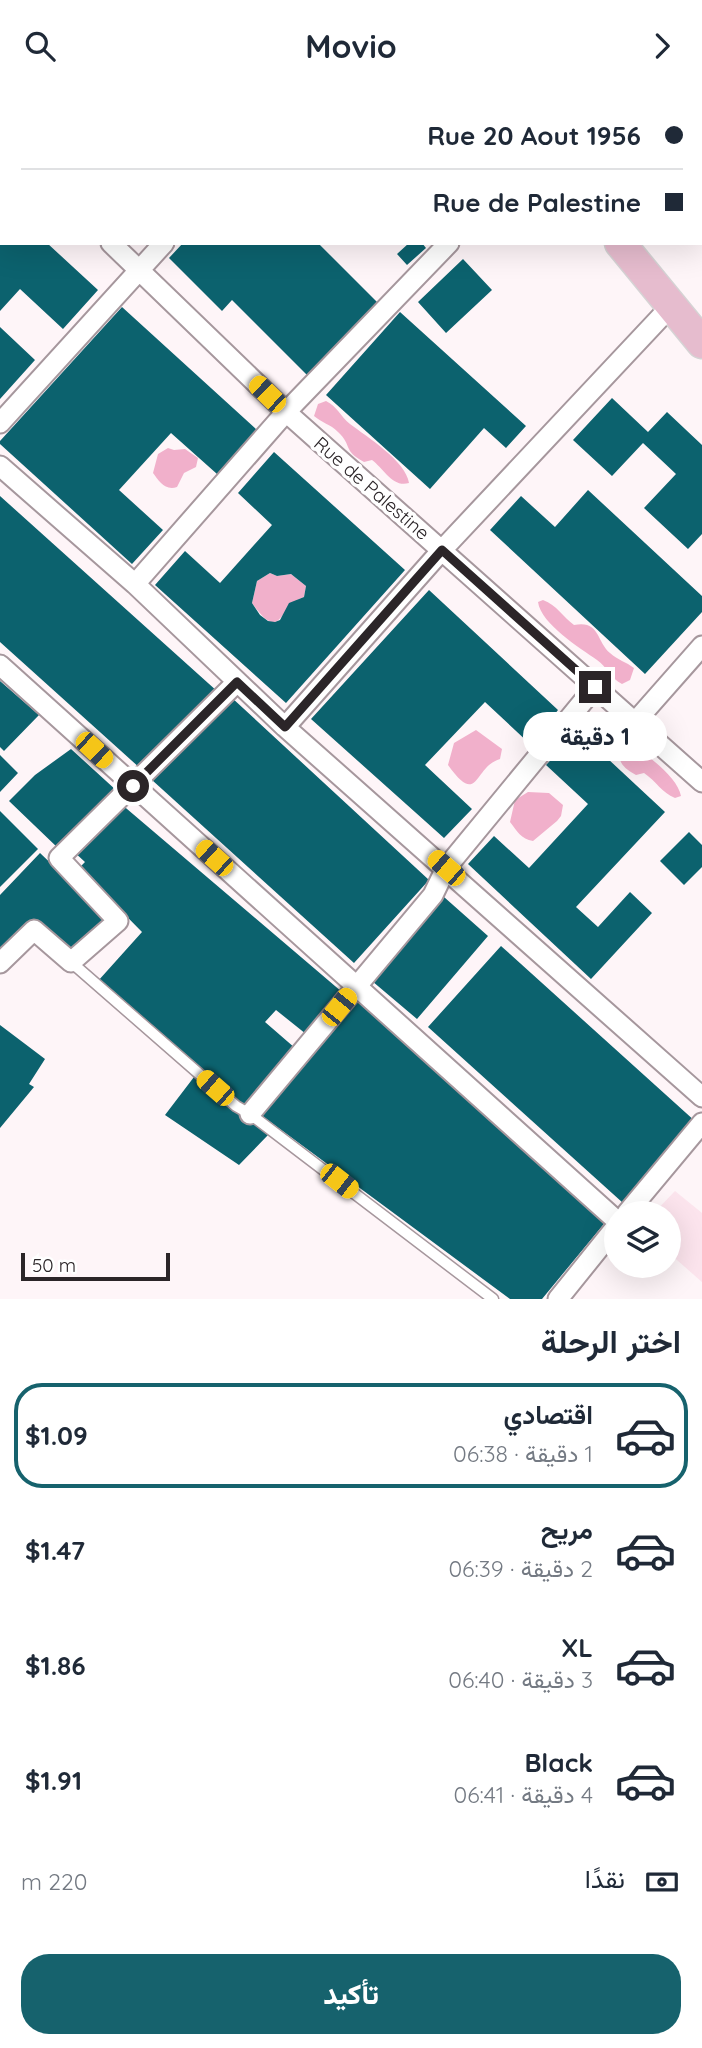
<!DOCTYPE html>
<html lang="ar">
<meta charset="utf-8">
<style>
body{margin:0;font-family:Quicksand,Vazirmatn,sans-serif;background:#f2f2f3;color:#1f2937;direction:rtl;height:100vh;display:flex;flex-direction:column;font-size:26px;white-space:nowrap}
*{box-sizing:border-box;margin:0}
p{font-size:23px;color:#747a83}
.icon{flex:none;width:38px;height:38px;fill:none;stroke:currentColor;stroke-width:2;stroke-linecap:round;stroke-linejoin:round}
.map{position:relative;height:1208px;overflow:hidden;direction:ltr}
.sheet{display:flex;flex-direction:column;background:#fff;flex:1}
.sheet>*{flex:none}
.guide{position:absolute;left:0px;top:0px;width:704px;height:154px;box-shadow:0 7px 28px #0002;direction:rtl;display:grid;align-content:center;height:154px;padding:0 21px;background:#fff}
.tools{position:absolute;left:604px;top:1110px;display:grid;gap:14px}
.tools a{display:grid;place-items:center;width:77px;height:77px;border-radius:50%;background:#fff;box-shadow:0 7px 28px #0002;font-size:35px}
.scale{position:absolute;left:21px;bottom:18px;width:149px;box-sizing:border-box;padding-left:7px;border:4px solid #2b2528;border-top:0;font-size:19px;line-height:24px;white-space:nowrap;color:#2b2528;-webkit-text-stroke:5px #fff;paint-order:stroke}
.end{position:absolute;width:32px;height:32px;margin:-16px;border:9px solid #2b2528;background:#fff;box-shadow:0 0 0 4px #fff}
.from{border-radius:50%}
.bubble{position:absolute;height:49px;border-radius:24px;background:#fff;box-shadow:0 7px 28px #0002;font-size:23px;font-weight:800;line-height:49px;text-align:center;direction:rtl}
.car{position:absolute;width:21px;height:42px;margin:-21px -10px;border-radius:9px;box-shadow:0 0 5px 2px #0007;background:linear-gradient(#f5c518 24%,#345 0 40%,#f5c518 0 76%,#345 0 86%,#f5c518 0)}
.guide b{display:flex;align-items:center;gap:24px;height:66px;font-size:26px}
.guide b+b{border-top:2px solid #e0e1e3}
.guide i{width:18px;height:18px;background:#1f2937}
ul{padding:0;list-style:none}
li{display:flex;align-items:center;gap:21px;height:105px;margin:0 14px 10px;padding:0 7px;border:4px solid transparent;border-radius:28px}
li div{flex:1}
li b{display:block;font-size:26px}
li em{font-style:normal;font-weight:800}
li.selected{border-color:#16626d}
li>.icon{width:63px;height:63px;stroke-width:1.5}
h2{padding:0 21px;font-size:32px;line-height:84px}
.pay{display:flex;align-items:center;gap:18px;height:77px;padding:0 21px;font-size:26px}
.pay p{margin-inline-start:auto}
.primary-button{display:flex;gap:14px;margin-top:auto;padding:14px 21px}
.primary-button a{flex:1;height:80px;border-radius:28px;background:#16626d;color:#fff;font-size:28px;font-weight:800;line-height:80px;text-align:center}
header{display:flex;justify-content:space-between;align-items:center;height:91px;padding:0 21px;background:#fff;font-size:32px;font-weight:800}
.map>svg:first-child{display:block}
.built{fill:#fce4ed}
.green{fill:#f1b0cb}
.building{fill:#0c626e;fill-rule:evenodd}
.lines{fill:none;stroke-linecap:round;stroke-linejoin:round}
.service-casing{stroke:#a6979d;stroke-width:13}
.minor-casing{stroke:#a6979d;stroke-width:23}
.primary-casing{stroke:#d5d3d4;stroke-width:33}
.service{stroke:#fff;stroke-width:10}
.minor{stroke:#fff;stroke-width:19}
.primary{stroke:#e6bcce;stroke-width:30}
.route{stroke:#2b2528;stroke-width:9}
.labels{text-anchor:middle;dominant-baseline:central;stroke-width:7;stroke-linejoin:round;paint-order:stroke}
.street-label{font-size:19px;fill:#2b2528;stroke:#fff}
</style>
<header><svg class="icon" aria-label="forward" viewBox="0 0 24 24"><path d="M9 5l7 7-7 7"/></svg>Movio<svg class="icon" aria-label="search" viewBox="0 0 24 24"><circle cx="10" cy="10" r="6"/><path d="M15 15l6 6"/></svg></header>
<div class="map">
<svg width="702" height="1208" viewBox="0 0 702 1208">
<rect width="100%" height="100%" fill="#fef5f8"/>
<path class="built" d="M675,1100L702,1122V1191L669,1162L668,1122H654Z"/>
<path class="green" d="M326,310C337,315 341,326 350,333C367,346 406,370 409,392C393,397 384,378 372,369L364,371C342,359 353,355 338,341C330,333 322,332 314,325L318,313Z
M168,357L174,359L185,358L198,367L196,376L184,382L177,396C165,400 159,390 153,382L158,363Z
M270,482L277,485L291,483L306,495L304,506C277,514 283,555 252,512L257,490Z
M543,509C557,514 563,526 574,534C600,529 596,550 610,562C618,569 626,571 634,577L630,589L622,593C610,587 607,576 597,569C580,557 541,533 538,511Z
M598,622C609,628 612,639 622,646C639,659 677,683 681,705L675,707C662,702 656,690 644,682L636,684C614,672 625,668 610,654C602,646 594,645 585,638L589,626Z
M476,639L502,658L500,668C473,676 479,717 448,674L454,652Z
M528,701L549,702L563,714L561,725L557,730L533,750C521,748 517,740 510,731L515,709Z"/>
<path class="building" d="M0,152H47L98,199L63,238L20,198L0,220Z
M183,152H318L381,215L310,287L232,209L222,220L169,167Z
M409,152H422L426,157L407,174L397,163Z
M463,168L492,199L446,242L418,211Z
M122,216L257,339L217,383L171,342L119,399L163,439L132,473L0,353V350Z
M400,221L526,335L506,357L484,337L430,398L326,304Z
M0,236L35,269L0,308Z
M612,307L648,341L667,321L702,354V443L688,458L644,417L676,383L643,352L612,385L573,349Z
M274,361L405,479L286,612L155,494L185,460L220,492L272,434L238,402ZM270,482L277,485L291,483L306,495L304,506L289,512L280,529L275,531L268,530L260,524L252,512L257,490Z
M588,399L702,505V521L645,583L490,439L521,405L555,436Z
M0,405L218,601L141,678L0,551Z
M429,499L558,619L531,654L485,611L425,674L472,718L444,747L311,628Z
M0,590L39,624L4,660L0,656Z
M231,606L429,789L354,872L152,689Z
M578,640L665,721L576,816L598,836L630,801L652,822L591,888L468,773L494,745L529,777L588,713L546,674Z
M71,658L117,700L59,758L9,710L35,684Z
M0,664L18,682L0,701Z
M120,712L342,901L306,943L276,919L265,931L295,957L243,1017L98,890L142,841L79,777L85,771L72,759Z
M0,720L38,758L0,796Z
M689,741L702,754V776L684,794L660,770Z
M40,762L111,830L85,850L82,847L69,860L36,828L0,865V804Z
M444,806L488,845L417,928L372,890Z
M501,855L696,1031L623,1112L428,936Z
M358,908L608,1128L542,1208H510L261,1024Z
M0,934L45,968L29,993L34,996L0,1037Z
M194,986L268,1044L239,1074L165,1024Z"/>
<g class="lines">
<g class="service-casing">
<path id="service" d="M71,871L236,1015L250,1023L493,1208"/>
</g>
<g class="minor-casing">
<path id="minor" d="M154,2L156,0
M310,2L312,0
M0,46L2,48
M111,152L286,321L702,691
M0,332L164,152
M0,375L135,493L285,636L702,1006
M135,493L286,321L449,152
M0,574L616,1129
M635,631L702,555
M285,636L442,459L672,214
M0,872L34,839L71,871L118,830L59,767L237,591
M250,1023L433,804L446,777L595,596
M627,1122L702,1032
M558,1208L616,1136"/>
</g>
<g class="primary-casing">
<path id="primary" d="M478,0L479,2
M511,0L512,2
M620,152L702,252"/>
</g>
<use href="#service" class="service"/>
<use href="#minor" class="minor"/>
<use href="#primary" class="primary"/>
</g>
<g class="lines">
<path class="route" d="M133,695L237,591L285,636L442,459L595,596"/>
</g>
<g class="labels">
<g class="street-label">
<text transform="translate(372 397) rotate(41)">Rue de Palestine</text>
</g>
</g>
</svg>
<div class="tools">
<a><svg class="icon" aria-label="layers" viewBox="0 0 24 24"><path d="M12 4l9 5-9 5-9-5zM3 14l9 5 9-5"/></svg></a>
</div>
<div class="scale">50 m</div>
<i class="end from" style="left:133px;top:695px"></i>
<i class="end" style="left:595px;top:596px"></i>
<div class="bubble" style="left:523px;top:621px;width:144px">1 دقيقة</div>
<i class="car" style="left:267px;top:303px;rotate:314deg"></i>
<i class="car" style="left:94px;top:659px;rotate:133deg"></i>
<i class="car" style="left:214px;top:767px;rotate:312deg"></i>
<i class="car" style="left:446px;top:777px;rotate:311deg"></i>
<i class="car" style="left:339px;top:916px;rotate:39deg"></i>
<i class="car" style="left:215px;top:997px;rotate:311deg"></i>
<i class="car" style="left:339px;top:1090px;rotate:128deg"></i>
<div class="guide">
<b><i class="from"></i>Rue 20 Aout 1956</b>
<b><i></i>Rue de Palestine</b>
</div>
</div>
<section class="sheet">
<h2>اختر الرحلة</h2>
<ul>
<li class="selected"><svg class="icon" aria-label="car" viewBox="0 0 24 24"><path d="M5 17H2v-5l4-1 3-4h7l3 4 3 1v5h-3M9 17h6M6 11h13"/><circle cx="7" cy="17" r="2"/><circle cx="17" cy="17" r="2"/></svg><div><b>اقتصادي</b><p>1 دقيقة · 06:38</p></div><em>$1.09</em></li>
<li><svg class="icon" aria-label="car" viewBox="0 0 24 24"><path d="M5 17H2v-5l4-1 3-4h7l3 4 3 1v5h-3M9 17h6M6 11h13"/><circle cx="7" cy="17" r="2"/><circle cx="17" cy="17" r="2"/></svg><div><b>مريح</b><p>2 دقيقة · 06:39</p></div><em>$1.47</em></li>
<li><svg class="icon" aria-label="car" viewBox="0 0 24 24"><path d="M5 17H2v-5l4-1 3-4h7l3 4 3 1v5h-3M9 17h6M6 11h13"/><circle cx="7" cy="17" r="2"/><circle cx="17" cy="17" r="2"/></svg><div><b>XL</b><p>3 دقيقة · 06:40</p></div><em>$1.86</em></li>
<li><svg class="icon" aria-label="car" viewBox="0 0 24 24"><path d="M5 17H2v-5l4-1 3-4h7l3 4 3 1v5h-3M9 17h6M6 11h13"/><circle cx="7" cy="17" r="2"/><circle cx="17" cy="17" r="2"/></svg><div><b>Black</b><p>4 دقيقة · 06:41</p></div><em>$1.91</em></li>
</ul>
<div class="pay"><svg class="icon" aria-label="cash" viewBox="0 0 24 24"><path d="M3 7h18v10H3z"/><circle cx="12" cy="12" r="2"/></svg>نقدًا<p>220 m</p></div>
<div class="primary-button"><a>تأكيد</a></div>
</section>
